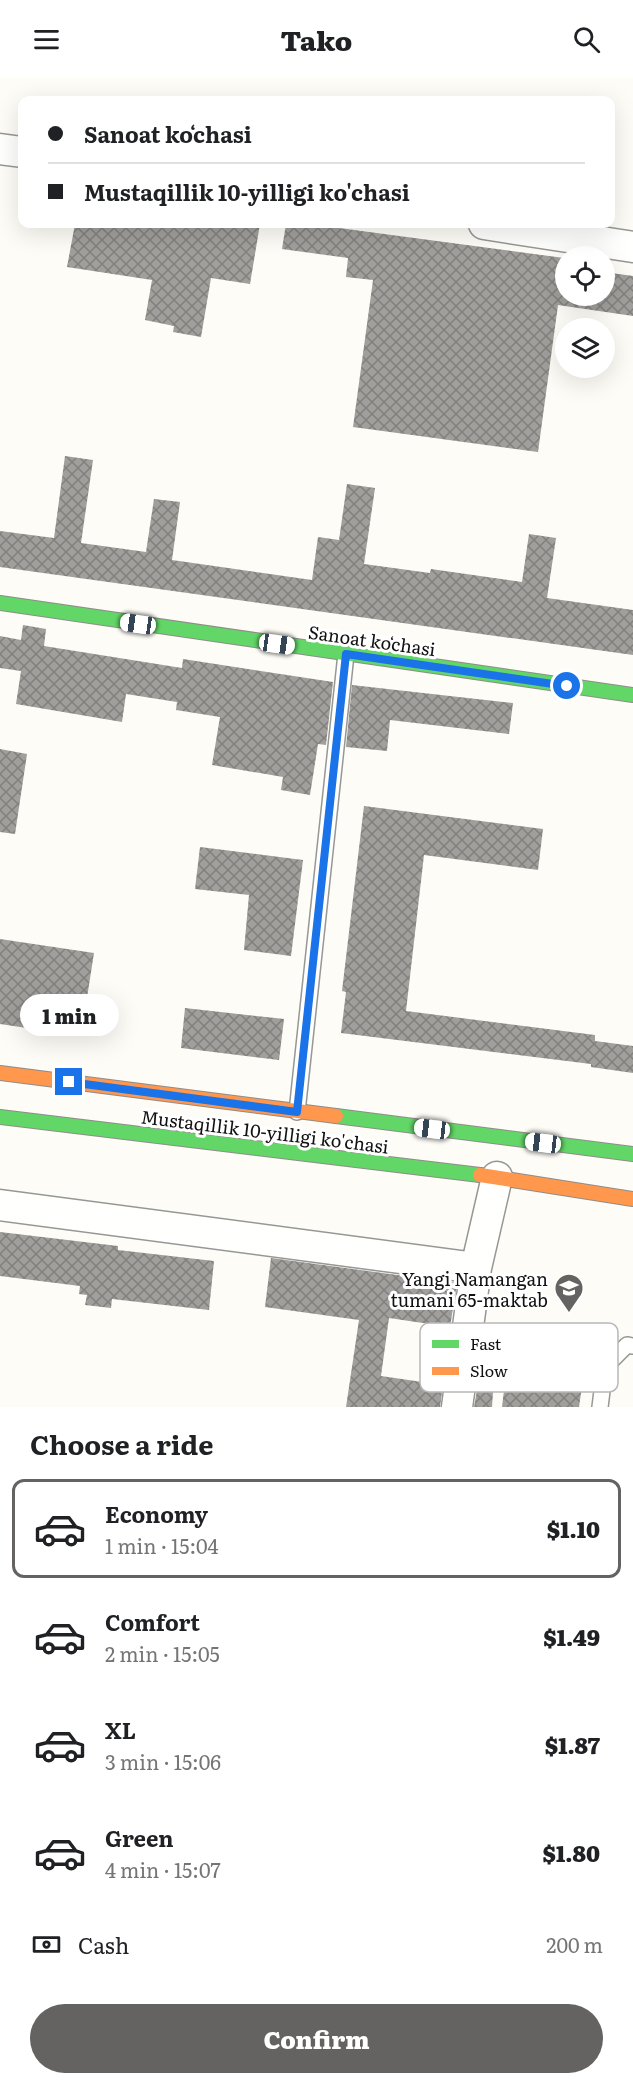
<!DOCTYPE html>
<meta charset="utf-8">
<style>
body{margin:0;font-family:Literata,serif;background:#f2f2f2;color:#202124;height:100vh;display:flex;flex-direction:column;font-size:22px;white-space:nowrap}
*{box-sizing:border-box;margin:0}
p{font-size:20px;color:#757577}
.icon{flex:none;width:33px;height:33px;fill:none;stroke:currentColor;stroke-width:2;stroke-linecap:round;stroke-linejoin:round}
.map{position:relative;height:1329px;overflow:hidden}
.drawer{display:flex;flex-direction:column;background:#fff;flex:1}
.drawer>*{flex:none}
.hud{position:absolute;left:18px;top:18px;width:597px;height:132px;border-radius:12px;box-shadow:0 6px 24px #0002;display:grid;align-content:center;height:132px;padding:0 30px;background:#fff}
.fabs{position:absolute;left:555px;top:168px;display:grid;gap:12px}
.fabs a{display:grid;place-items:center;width:60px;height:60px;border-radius:50%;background:#fff;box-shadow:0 6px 24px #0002;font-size:30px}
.end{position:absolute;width:27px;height:27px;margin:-14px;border:8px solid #1a73e8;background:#fff;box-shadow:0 0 0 3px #fff}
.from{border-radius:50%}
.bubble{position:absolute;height:42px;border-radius:21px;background:#fff;box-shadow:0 6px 24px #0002;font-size:20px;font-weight:800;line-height:42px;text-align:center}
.car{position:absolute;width:18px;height:36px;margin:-18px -9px;border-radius:8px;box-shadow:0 0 4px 2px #0007;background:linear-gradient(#fff 24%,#345 0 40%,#fff 0 76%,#345 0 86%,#fff 0)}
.hud b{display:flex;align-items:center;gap:21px;height:57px;font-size:22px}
.hud b+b{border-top:2px solid #e0e0e0}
.hud i{width:15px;height:15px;background:#202124}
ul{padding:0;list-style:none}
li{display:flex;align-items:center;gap:18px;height:99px;margin:0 12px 9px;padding:0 18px;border:3px solid transparent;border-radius:12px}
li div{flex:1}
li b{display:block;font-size:22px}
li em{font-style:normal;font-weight:800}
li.active{border-color:#646362}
li>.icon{width:54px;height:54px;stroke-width:1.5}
h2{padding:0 30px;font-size:27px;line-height:72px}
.pay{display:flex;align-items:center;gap:15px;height:66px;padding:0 30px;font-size:22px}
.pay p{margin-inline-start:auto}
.primary-button{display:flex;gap:12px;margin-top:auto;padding:12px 30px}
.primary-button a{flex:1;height:69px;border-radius:36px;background:#646362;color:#fff;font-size:24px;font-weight:800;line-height:69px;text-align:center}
header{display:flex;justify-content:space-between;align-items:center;height:78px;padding:0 30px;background:#fff;font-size:27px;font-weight:800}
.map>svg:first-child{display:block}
.building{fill:url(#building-cross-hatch)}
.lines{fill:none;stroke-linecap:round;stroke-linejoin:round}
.lane-casing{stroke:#979795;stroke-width:18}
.street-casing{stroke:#979795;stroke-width:33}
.fast-casing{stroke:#8e8d8b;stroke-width:16}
.slow-casing{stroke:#8e8d8b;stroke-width:16}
.lane{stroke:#fffffe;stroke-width:15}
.street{stroke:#fffffe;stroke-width:30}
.fast{stroke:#63d668;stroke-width:14}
.slow{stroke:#ff974d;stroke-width:14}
.route{stroke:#1a73e8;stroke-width:8}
.labels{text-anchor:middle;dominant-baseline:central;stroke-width:6;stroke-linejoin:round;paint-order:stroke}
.street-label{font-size:18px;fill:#111;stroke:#fff}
.poi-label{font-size:18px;fill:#111;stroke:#fff;text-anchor:end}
.key{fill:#fff;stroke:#b8b8b8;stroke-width:1.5}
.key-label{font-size:16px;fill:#111}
</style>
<header><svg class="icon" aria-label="menu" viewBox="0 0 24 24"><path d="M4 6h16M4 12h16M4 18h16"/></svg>Tako<svg class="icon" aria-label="search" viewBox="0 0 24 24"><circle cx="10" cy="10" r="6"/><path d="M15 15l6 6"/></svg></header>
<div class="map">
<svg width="633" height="1329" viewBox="0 0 633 1329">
<defs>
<pattern id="building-cross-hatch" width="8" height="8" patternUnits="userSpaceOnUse" patternTransform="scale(1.5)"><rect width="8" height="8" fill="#a19f9c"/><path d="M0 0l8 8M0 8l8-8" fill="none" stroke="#82807e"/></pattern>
</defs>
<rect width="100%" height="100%" fill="#fdfcf7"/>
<path class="building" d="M75,146H260L250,206L211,200L201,259L173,254L174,248L145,242L152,202L67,189Z
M286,146H309L564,180L566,218H604V194L633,198V238L558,227L538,374L353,349L373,202L346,199L348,180L282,171Z
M65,378L93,382L81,465L146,474L154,421L180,424L172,482L312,502L318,459L339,462L347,406L375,410L364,486L430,495L431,491L522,504L529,456L556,460L547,520L633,532V577L0,489V453L54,460Z
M23,547L46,551L44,568L182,590L183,581L333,604L326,667L318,666L310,717L281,712L283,699L212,687L220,639L176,632L177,624L126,616L122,644L16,626L21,593L0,590V558L21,562Z
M352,607L513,625L509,656L390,642L387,673L346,669Z
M0,671L27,676L15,756L0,754Z
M364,728L543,751L538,792L424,777L406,933L595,957V963L633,968V995L591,989V986L341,955L346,914L342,913Z
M200,769L303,782L291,878L244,872L249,817L195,811Z
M0,861L94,875L81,958L0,946Z
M185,930L284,941L279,982L181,970Z
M0,1154L118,1168V1172L214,1183L209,1232L112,1221L111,1230L85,1227L87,1217L79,1216L80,1208L0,1198Z
M271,1180L457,1205L450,1249L389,1240L381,1298L443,1307L440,1329H346L359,1242L265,1229Z
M509,1271L586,1281L579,1329H502Z
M477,1312L493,1314L492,1329H474Z"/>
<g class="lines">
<g class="lane-casing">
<path id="lane" d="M297,1034L346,576
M600,1329L605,1289L627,1267L633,1268"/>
</g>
<g class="street-casing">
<path id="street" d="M0,71L22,74
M484,146L633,169
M0,1127L476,1190
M457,1329L476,1190L497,1099"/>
</g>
<g class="fast-casing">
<path id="fast" d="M0,525L633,617
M336,1038L633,1076
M0,1039L480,1097"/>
</g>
<g class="slow-casing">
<path id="slow" d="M0,995L336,1038
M480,1097L633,1121"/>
</g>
<use href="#lane" class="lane"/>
<use href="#street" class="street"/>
<use href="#fast" class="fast"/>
<use href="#slow" class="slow"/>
</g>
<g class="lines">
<path class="route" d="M69,1004L297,1034L346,576L567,608"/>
</g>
<defs>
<g id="school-pin" transform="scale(1.5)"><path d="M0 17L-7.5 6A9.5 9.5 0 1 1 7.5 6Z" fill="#646362" stroke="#fff"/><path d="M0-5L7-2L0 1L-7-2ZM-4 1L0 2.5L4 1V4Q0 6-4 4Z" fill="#fff"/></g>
</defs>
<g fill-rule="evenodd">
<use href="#school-pin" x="569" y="1210"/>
</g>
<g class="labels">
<g class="street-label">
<text transform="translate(372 562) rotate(8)">Sanoat koʻchasi</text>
<text transform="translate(265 1053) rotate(7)">Mustaqillik 10-yilligi ko'chasi</text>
</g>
<g class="poi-label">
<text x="548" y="1200">Yangi Namangan<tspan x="548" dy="21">tumani 65-maktab</tspan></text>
</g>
</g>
<rect x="420" y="1245" width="198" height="69" rx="9" class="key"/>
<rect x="432" y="1262" width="27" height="8" fill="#63d668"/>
<rect x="432" y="1289" width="27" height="8" fill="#ff974d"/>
<g class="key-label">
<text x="470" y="1272">Fast</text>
<text x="470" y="1299">Slow</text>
</g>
</svg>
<div class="fabs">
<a><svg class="icon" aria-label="locate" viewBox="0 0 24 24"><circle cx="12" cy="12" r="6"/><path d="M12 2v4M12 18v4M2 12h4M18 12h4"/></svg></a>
<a><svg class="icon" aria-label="layers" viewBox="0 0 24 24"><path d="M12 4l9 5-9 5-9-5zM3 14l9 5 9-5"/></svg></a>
</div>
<i class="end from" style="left:567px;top:608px"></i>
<i class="end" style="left:69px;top:1004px"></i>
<div class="bubble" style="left:20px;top:916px;width:99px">1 min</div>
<i class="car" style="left:138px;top:546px;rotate:278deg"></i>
<i class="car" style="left:277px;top:566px;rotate:98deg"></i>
<i class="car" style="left:432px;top:1051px;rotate:277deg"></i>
<i class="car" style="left:543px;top:1065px;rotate:277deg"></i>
<div class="hud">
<b><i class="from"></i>Sanoat koʻchasi</b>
<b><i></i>Mustaqillik 10-yilligi ko'chasi</b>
</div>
</div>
<section class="drawer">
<h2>Choose a ride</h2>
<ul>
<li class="active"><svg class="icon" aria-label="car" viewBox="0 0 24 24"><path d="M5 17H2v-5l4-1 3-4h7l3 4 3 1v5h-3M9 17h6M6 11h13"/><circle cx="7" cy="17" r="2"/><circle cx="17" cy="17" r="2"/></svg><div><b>Economy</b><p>1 min · 15:04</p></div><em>$1.10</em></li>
<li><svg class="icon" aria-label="car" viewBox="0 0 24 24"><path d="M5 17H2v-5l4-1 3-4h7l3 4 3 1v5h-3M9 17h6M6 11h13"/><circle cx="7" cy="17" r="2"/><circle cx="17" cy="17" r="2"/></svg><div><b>Comfort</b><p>2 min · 15:05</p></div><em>$1.49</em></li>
<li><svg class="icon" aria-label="car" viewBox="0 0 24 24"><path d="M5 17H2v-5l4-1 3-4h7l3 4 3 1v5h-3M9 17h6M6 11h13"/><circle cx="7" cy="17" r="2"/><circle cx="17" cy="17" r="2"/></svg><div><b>XL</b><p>3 min · 15:06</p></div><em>$1.87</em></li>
<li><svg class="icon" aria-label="car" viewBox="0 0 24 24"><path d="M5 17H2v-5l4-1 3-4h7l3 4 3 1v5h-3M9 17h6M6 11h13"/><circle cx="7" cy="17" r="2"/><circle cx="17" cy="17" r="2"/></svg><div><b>Green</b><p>4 min · 15:07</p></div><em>$1.80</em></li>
</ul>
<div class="pay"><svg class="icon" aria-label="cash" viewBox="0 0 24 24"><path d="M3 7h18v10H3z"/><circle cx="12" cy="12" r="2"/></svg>Cash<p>200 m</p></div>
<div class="primary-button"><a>Confirm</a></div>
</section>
